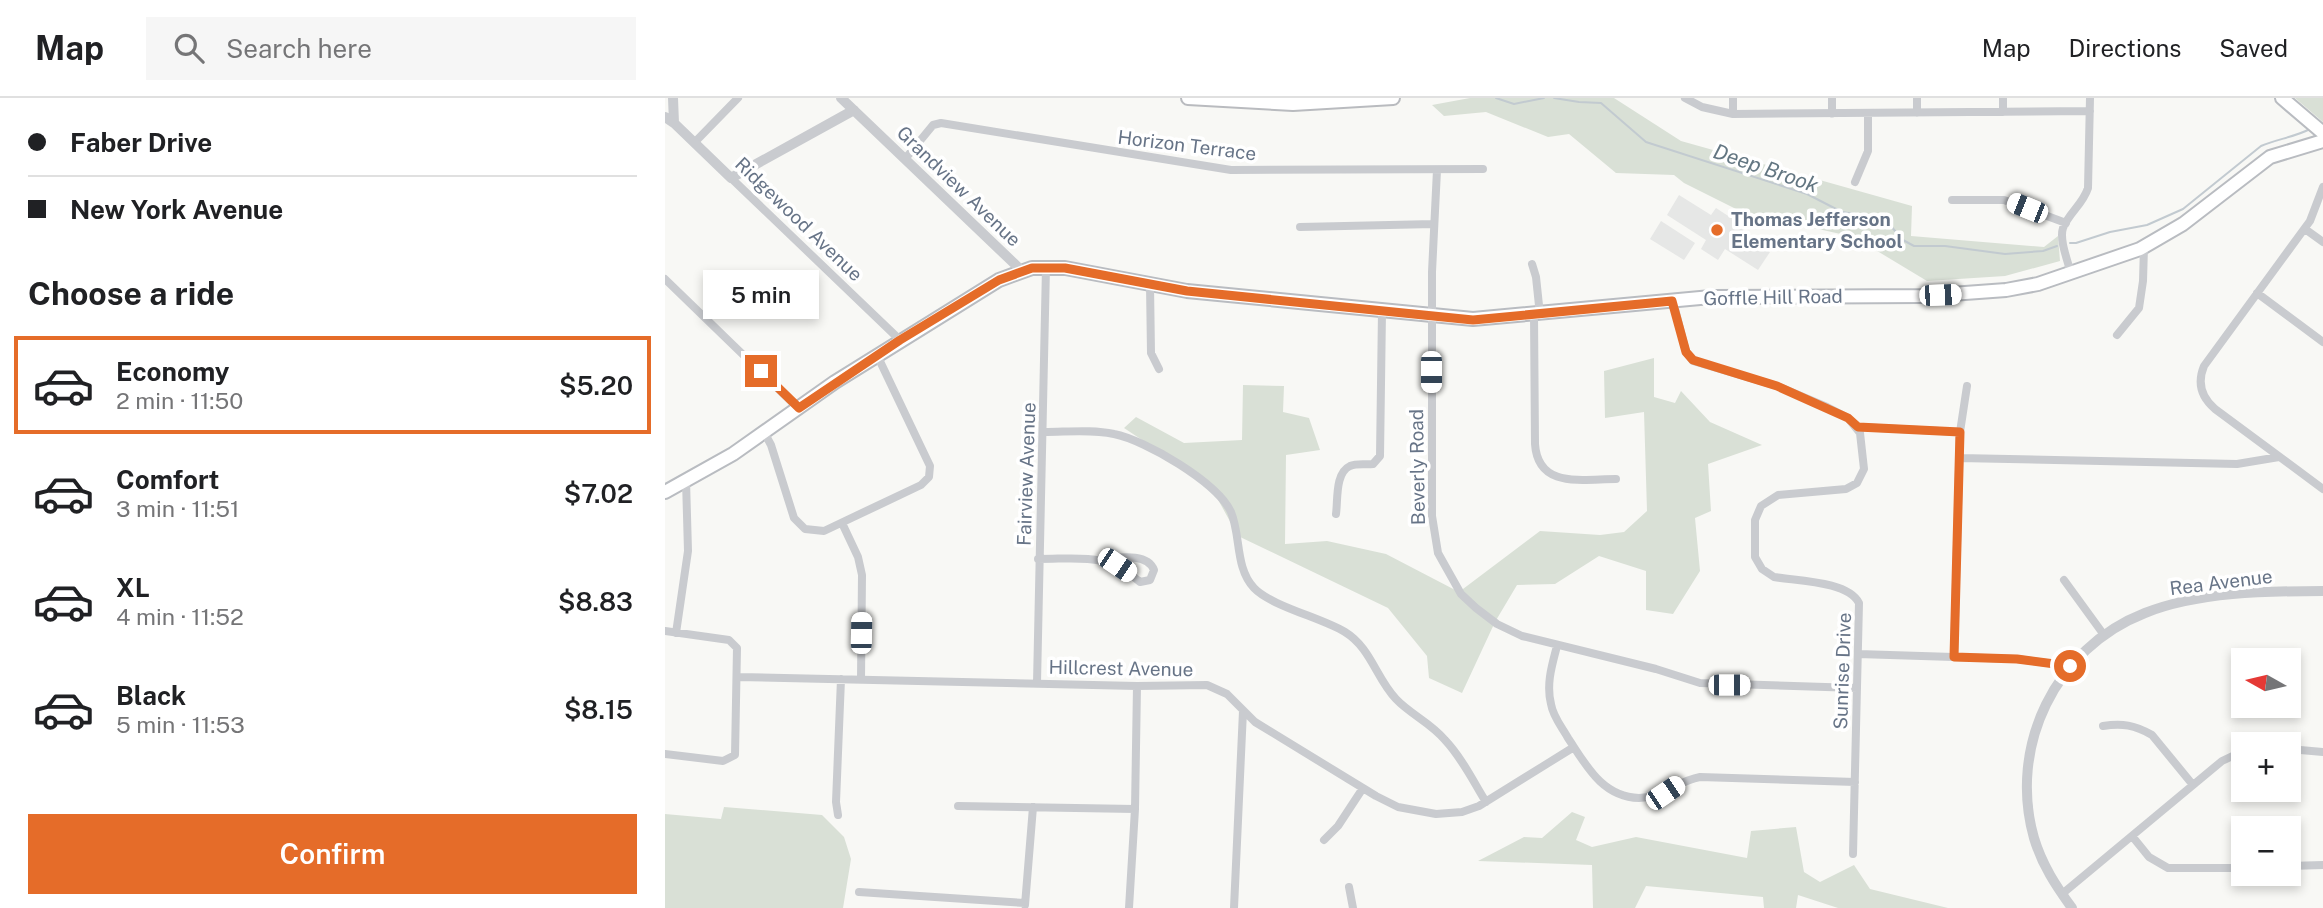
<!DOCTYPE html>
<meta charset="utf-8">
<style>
body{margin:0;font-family:"Public Sans",sans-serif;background:#f6f6f6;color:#202124;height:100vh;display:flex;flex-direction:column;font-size:26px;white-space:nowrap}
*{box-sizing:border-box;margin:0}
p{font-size:23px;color:#757577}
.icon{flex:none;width:38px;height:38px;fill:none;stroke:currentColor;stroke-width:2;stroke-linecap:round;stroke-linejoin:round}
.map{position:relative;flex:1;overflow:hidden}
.drawer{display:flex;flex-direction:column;background:#fff;width:665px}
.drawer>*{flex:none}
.top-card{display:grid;align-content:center;height:154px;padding:0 28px;background:#fff}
.needle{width:46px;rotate:278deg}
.tools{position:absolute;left:1566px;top:550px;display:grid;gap:14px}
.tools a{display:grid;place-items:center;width:70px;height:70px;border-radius:0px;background:#fff;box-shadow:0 4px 10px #0003;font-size:35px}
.end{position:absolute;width:32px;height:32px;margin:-16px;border:9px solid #e56c29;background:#fff;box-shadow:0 0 0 4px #fff}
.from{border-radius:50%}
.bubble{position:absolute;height:49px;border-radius:0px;background:#fff;box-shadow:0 4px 10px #0003;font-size:23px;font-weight:600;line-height:49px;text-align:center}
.car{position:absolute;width:21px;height:42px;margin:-21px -10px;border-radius:9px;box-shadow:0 0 5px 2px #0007;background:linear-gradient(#fff 24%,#345 0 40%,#fff 0 76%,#345 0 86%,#fff 0)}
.top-card b{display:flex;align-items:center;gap:24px;height:66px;font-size:26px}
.top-card b+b{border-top:2px solid #e0e0e0}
.top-card i{width:18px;height:18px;background:#202124}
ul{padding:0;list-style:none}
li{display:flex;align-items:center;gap:21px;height:98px;margin:0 14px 10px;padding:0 14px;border:4px solid transparent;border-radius:0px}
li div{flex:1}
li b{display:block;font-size:26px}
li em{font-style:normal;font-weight:600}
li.active{border-color:#e56c29}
li>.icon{width:63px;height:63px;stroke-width:1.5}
h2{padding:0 28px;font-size:32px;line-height:84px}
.button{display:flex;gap:14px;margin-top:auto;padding:14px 28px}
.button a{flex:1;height:80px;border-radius:0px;background:#e56c29;color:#fff;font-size:28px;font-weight:600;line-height:80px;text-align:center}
header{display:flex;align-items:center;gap:42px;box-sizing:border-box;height:98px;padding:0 35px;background:#fff;border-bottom:2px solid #e0e0e0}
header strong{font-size:33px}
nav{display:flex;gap:38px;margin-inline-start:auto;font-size:24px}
.search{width:490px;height:63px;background:#f6f6f6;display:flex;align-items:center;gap:18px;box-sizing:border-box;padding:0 24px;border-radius:0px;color:#757577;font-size:26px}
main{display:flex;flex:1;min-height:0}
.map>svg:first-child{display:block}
.built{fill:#e6e7e6}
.green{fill:#d9e0d6}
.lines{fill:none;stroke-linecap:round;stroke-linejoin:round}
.stream{stroke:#c2cad0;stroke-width:2}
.primary-casing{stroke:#b9bcc1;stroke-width:16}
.trunk-casing{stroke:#b9bbbf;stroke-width:16}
.minor{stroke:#c9cbcf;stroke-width:8}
.tertiary{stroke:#c9cbcf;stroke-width:10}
.primary{stroke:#fff;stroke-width:12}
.trunk{stroke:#fff;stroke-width:12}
.route{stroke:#e56c29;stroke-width:9}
.poi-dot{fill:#e56c29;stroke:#fff;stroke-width:2.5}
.labels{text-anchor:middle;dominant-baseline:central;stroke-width:7;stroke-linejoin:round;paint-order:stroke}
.street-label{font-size:19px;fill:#677487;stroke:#fff}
.poi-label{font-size:19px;font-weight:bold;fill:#677487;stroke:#fff;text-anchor:start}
.water-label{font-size:21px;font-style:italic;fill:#637682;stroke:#fff}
</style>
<header>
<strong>Map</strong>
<div class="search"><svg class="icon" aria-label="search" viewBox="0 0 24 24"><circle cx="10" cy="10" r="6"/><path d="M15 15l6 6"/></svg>Search here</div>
<nav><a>Map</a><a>Directions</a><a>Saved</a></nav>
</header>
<main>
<section class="drawer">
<div class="top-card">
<b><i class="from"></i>Faber Drive</b>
<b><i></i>New York Avenue</b>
</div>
<h2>Choose a ride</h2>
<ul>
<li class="active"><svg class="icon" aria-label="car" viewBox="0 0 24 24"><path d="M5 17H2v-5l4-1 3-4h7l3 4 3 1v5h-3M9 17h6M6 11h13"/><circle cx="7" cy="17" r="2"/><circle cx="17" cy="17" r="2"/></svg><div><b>Economy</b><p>2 min · 11:50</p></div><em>$5.20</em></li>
<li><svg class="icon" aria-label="car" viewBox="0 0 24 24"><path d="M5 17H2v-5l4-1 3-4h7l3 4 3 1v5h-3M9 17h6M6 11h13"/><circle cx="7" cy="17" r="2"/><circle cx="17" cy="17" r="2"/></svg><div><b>Comfort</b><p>3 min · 11:51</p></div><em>$7.02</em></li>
<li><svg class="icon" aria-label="car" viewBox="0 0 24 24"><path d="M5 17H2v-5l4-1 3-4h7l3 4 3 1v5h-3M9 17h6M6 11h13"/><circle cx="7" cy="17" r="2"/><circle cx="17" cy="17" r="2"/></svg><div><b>XL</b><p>4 min · 11:52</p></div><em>$8.83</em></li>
<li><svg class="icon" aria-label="car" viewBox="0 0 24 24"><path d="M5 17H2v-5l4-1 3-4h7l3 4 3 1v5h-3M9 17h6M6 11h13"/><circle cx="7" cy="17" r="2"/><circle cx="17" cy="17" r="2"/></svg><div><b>Black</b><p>5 min · 11:53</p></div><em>$8.15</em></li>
</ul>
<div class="button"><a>Confirm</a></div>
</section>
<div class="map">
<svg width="1658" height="810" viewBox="0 0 1658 810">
<rect width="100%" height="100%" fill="#f8f8f5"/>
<path class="built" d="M1014,97L1046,117L1051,110L1080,129L1076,136L1105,154L1093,172L1060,151L1053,162L1036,151L1041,142L1002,117Z
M996,123L1030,145L1019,162L985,141Z"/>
<path class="green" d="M805,0H949L1016,43L1247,108L1246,138L1379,149L1393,138L1395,163L1340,178L1262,183L1189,139L1077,114L1019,85L1009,77L951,75L904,36L883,39L821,14L779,18L767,7Z
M1630,0H1658V24Z
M989,260V299L1010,305L1016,293L1045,324L1097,347L1043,366L1046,413L1030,420L1035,473L1008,516L981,512V473L934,458L890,486L852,487L830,524L797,595L764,580L762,558L723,510L573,438L545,387L459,330L471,319L519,345L577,342L578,287L619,288L618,314L644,320L655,352L621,357L620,446L662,443L721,456L794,494L875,433L935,437L959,434L982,413L979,314L940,320L939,273Z
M59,709L157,717L179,739L186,761L178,810H0V716L56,721Z
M907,714L920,719L911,742L927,749L971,739L1082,760L1086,733L1131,729L1139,774L1155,784L1189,767L1205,791L1283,810H1173L1133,797L1131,810H1099L1098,799L981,788L970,810H928L927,767L813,763L859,739L877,740Z"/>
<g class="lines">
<path class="stream" d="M831,0L849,6L879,0
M889,0L914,4L936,5L981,44L1142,96L1177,114L1213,120L1224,126L1238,142L1249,148H1280L1340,156L1378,153L1392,148
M1405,145H1411L1445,134L1482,127L1518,111L1596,48C1612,41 1630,39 1645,31"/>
<g class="primary-casing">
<path id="primary" d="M1617,0L1658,35
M0,394L68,356L170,284L334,182L367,170H400L522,193L808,221L1046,199L1259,198L1341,192L1373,186L1475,151L1518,126L1605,59L1658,43"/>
</g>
<g class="trunk-casing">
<path id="trunk" d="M523,0L628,6L728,0"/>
</g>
<path class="minor" d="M1020,0L1037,9L1068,16L1425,13
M1167,0V16
M1252,0V15
M1338,0V14
M1068,16V0
M30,44L73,0
M240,61L268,27L276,25L566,72L818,71
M772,72L767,174V418L773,455L796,496L811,510L832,526L857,538L991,571L1035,585L1192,590
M66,80L235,242
M1190,84L1203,53V15
M1658,89L1645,123L1539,268C1532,285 1536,299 1550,311L1658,391
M1287,102H1339L1401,125
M635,129L769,126
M1640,131L1658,144
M867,166L871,179L875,217
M1406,176C1403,163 1394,142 1398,130C1404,115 1418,106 1423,90L1425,0
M0,181L133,310
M485,187L486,255L494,271
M1592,195L1658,244
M1008,203L1021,254L1028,263L1112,288L1162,309L1183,320L1195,335L1199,371L1192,385L1181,391L1113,397L1096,408L1090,422V459L1097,471L1109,479C1132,483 1183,483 1194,505L1188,756
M869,217L870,346C873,391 917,381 951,381
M1452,237L1474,210L1478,183L1479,149
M1193,329L1295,334
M99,334L106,347L129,420L140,431L159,433L256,387L264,379L265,368L212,257
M379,334C402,334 427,331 449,336C480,342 552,384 566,414C576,438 570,470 589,490C606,508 657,520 680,534C706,550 711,580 731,601C745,616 766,625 780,642C797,660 808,683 821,704
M1294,360L1572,366L1614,359
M671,416C673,401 670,375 685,368C692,365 701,367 708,366L715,358L717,213
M177,425L193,459L197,477L196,581
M373,461C416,461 441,454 475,484L485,482L489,472C482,454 452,460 436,461
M1399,482L1439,537
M0,533L64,542L72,550L70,657L58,663L0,656
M11,535L23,453L21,382
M892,548C887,567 881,586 886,606C888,619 897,629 903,640C921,667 937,699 974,700C998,700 1012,683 1035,679L1190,684
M1193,556L1352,561L1405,568
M1289,559L1295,334L1302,288
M72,579L472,588L542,587L562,596L590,624L711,698L733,709L771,716L797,714L814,708L909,649
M372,585L381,169
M1438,628C1457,625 1470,627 1487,637L1528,687
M1624,651L1658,654
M293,708L470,711
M173,717L171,704L176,581
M1467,738L1484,759L1503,770H1578
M659,742L673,728L698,690
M1624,768L1658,767
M684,789L688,810
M194,794L360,805
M1397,796L1557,663L1578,653
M360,807L368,709
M464,810L470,711L472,588
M569,810L578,613"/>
<path class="tertiary" d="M8,0L9,25
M176,0L356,172
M0,19L9,25L66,80L189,12
M1407,810C1391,788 1377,767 1369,740C1343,649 1390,550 1480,515C1532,494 1602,493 1658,493"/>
<use href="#primary" class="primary"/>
<use href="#trunk" class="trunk"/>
</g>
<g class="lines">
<path class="route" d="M96,273L134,310L235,242L334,182L367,170H400L522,193L808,222L1007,203L1021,254L1028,262L1112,288L1183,320L1193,329L1295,334L1289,559L1352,561L1405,568"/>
</g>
<circle class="poi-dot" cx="1052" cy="132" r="7"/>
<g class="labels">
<g class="street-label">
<text transform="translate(522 47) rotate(7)">Horizon Terrace</text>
<text transform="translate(294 88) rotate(44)">Grandview Avenue</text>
<text transform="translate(134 121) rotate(44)">Ridgewood Avenue</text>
<text transform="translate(1108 199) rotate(-1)">Goffle Hill Road</text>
<text transform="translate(752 369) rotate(-91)">Beverly Road</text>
<text transform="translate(361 376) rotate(-88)">Fairview Avenue</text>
<text transform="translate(1556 484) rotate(-7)">Rea Avenue</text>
<text transform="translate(456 570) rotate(1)">Hillcrest Avenue</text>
<text transform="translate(1177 573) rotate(-88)">Sunrise Drive</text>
</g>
<g class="poi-label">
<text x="1066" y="121">Thomas Jefferson<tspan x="1066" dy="22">Elementary School</tspan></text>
</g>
<g class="water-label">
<text transform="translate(1101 70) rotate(19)">Deep Brook</text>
</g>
</g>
</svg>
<div class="tools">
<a><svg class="needle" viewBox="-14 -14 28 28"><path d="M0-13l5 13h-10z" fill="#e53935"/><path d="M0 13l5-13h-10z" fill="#757577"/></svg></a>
<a>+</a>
<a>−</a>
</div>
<i class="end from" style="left:1405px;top:568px"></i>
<i class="end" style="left:96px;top:273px"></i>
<div class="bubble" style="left:38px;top:172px;width:116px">5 min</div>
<i class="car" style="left:1362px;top:110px;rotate:292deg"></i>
<i class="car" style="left:1275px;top:197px;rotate:88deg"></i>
<i class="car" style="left:766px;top:274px;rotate:180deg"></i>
<i class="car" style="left:452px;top:467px;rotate:124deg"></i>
<i class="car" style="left:196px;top:535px;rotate:1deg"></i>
<i class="car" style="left:1064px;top:587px;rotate:90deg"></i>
<i class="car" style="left:1000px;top:695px;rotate:56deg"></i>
</div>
</main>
